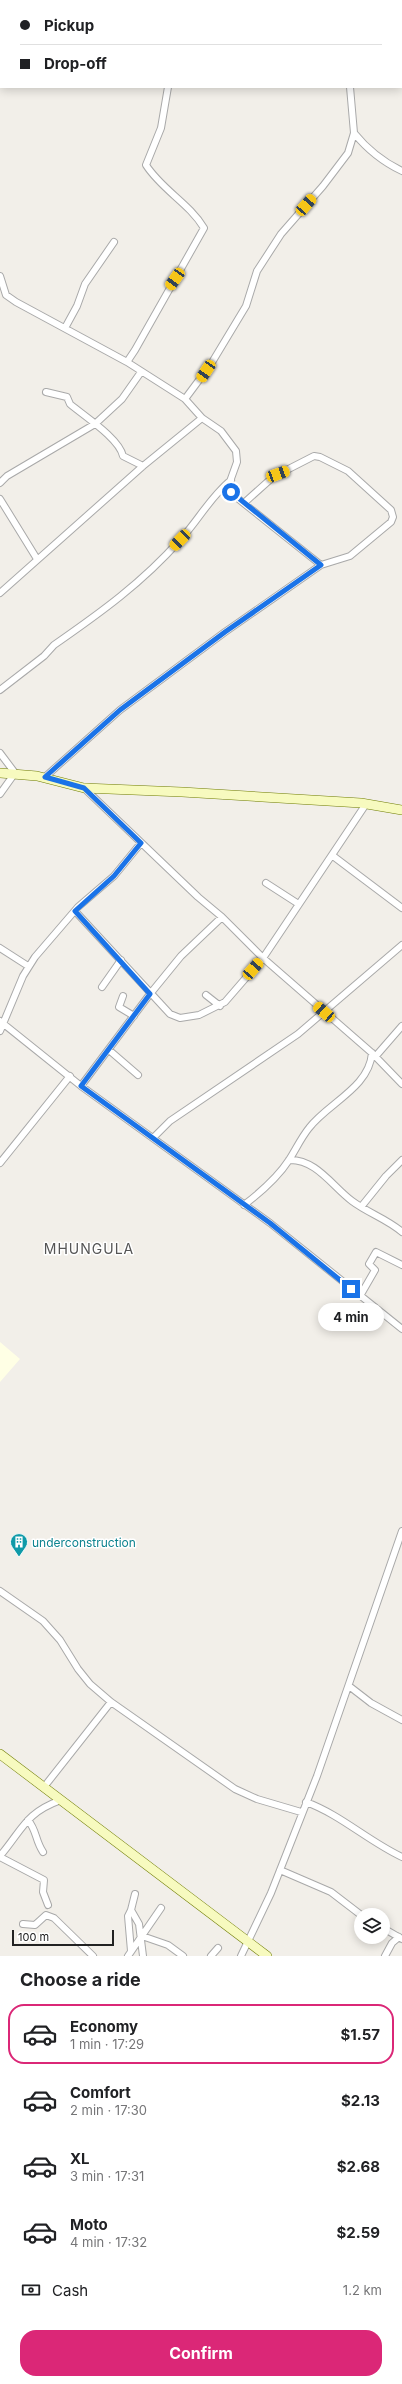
<!DOCTYPE html>
<meta charset="utf-8">
<style>
body{margin:0;font-family:Inter,sans-serif;background:#f2f2f2;color:#202124;height:100vh;display:flex;flex-direction:column;font-size:15px;white-space:nowrap}
*{box-sizing:border-box;margin:0}
p{font-size:13px;color:#757577}
.icon{flex:none;width:22px;height:22px;fill:none;stroke:currentColor;stroke-width:2;stroke-linecap:round;stroke-linejoin:round}
.map{position:relative;height:1956px;overflow:hidden}
.details{display:flex;flex-direction:column;background:#fff;flex:1}
.details>*{flex:none}
.guide{position:absolute;left:0px;top:0px;width:402px;height:88px;box-shadow:0 2px 10px #0003;display:grid;align-content:center;height:88px;padding:0 20px;background:#fff}
.tools{position:absolute;left:354px;top:1908px;display:grid;gap:8px}
.tools a{display:grid;place-items:center;width:36px;height:36px;border-radius:50%;background:#fff;box-shadow:0 2px 10px #0003;font-size:20px}
.scale{position:absolute;left:12px;bottom:10px;width:102px;box-sizing:border-box;padding-left:4px;border:2px solid #222;border-top:0;font-size:11px;line-height:14px;white-space:nowrap;color:#222;-webkit-text-stroke:3px #fff;paint-order:stroke}
.end{position:absolute;width:18px;height:18px;margin:-9px;border:5px solid #1a73e8;background:#fff;box-shadow:0 0 0 2px #fff}
.from{border-radius:50%}
.bubble{position:absolute;height:28px;border-radius:14px;background:#fff;box-shadow:0 2px 10px #0003;font-size:13px;font-weight:700;line-height:28px;text-align:center}
.car{position:absolute;width:12px;height:24px;margin:-12px -6px;border-radius:5px;box-shadow:0 0 3px 1px #0007;background:linear-gradient(#f5c518 24%,#345 0 40%,#f5c518 0 76%,#345 0 86%,#f5c518 0)}
.guide b{display:flex;align-items:center;gap:14px;height:38px;font-size:15px}
.guide b+b{border-top:1px solid #e0e0e0}
.guide i{width:10px;height:10px;background:#202124}
ul{padding:0;list-style:none}
li{display:flex;align-items:center;gap:12px;height:60px;margin:0 8px 6px;padding:0 12px;border:2px solid transparent;border-radius:16px}
li div{flex:1}
li b{display:block;font-size:15px}
li em{font-style:normal;font-weight:700}
li.selected{border-color:#db2777}
li>.icon{width:36px;height:36px;stroke-width:1.5}
h2{padding:0 20px;font-size:18px;line-height:48px}
.pay{display:flex;align-items:center;gap:10px;height:44px;padding:0 20px;font-size:15px}
.pay p{margin-inline-start:auto}
.action{display:flex;gap:8px;margin-top:auto;padding:8px 20px}
.action a{flex:1;height:46px;border-radius:16px;background:#db2777;color:#fff;font-size:16px;font-weight:700;line-height:46px;text-align:center}
.map>svg:first-child{display:block}
.education{fill:#ffffe5}
.lines{fill:none;stroke-linecap:round;stroke-linejoin:round}
.street-casing{stroke:#a9a9a9;stroke-width:8}
.secondary-casing{stroke:#707d05;stroke-width:10}
.street{stroke:#fff;stroke-width:6}
.secondary{stroke:#f7fabf;stroke-width:9}
.route{stroke:#1a73e8;stroke-width:5}
.labels{text-anchor:middle;dominant-baseline:central;stroke-width:3;stroke-linejoin:round;paint-order:stroke}
.culture-label{font-size:12px;fill:#0d838f;stroke:#fff;text-anchor:start}
.quarter-label{font-size:14px;letter-spacing:1px;fill:#555;stroke:#fff}
</style>
<div class="map">
<svg width="402" height="1956" viewBox="0 0 402 1956">
<rect width="100%" height="100%" fill="#f2efe9"/>
<path class="education" d="M0,1342L20,1359L0,1382Z"/>
<g class="lines">
<g class="street-casing">
<path id="street" d="M186,1V0
M354,1V0
M354,133C367,149 383,162 402,171
M0,276L6,295L16,302L127,362L185,399L202,418L221,431L236,451L237,462L228,487L231,493L321,565
M65,328L77,306L85,284L114,242
M127,362L135,350L204,228C189,203 162,190 146,165L161,128L168,87
M46,392L67,397L70,404C84,416 119,438 123,456L143,466
M185,399L211,364L246,306L257,271L281,234L323,186L348,153L354,133L350,87
M0,483L7,476L95,424L122,399L141,372
M0,499L37,559
M0,593L143,466L202,418
M0,690L44,656L54,645C100,613 142,583 180,540C198,521 210,497 231,480
M0,753L15,773L0,794
M45,777L120,710L225,632L321,565L350,556L391,522L393,517L391,510L348,471L320,457L314,456L273,477L244,503
M84,788L198,897L222,917L263,958L372,1053L402,1084
M333,856L402,908
M266,883L297,903
M75,911L170,1014L180,1018L199,1015L225,1002L263,958L366,804
M0,948L28,966
M102,987L121,960
M206,995L220,1006
M123,996L119,1007L134,1016
M0,1021L81,1086L270,1223L402,1329
M0,1031L23,976L35,957L78,907L114,876L141,843
M109,1050L138,1075
M375,1057L402,1026
M81,1086L150,994L181,956L222,917
M154,1137L170,1121L298,1034L402,945
M289,1160C316,1159 332,1186 352,1201C368,1213 387,1219 402,1232
M0,1163L70,1076
M244,1205C261,1192 278,1177 289,1160C296,1149 301,1138 309,1128C328,1103 369,1088 372,1053
M361,1207L386,1176L402,1160
M360,1296L375,1270L369,1264L376,1252L402,1265
M0,1591L43,1621L60,1640L78,1669L90,1684L111,1702L235,1789L257,1799L301,1812
M349,1686L371,1703L402,1720
M44,1787L111,1702
M306,1802C341,1815 368,1841 402,1857
M28,1820C37,1831 35,1840 43,1852
M0,1856C23,1829 25,1813 61,1800
M0,1857L44,1880L43,1892L48,1905
M280,1870L331,1892L361,1915
M135,1894L131,1910L139,1924L143,1956
M131,1910L128,1916L131,1951
M23,1924L35,1925L46,1915L54,1918L93,1956
M383,1928L402,1939
M142,1936L168,1945L183,1956
M128,1956L161,1908
M211,1956L218,1948
M241,1956L271,1893L317,1776L402,1531
M385,1956L392,1943L399,1937"/>
</g>
<g class="secondary-casing">
<path id="secondary" d="M0,773L37,776L84,788L182,792L361,803L402,810
M0,1754L267,1956"/>
</g>
<use href="#street" class="street"/>
<use href="#secondary" class="secondary"/>
</g>
<g class="lines">
<path class="route" d="M231,492L321,565L225,632L120,710L45,777L84,788L141,843L114,876L75,911L150,994L81,1086L270,1223L351,1289"/>
</g>
<defs>
<g id="building-pin" transform="scale(0.9)"><path d="M0 17L-7.5 6A9.5 9.5 0 1 1 7.5 6Z" fill="#0f9aa8" stroke="#fff"/><path d="M-4-6H4V6H1V3H-1V6H-4ZM-2.5-4.3h1.7v1.8h-1.7ZM.8-4.3h1.7v1.8H.8ZM-2.5-1h1.7V.8h-1.7ZM.8-1h1.7V.8H.8Z" fill="#fff"/></g>
</defs>
<g fill-rule="evenodd">
<use href="#building-pin" x="19" y="1542"/>
</g>
<g class="labels">
<g class="culture-label">
<text x="32" y="1542">underconstruction</text>
</g>
<g class="quarter-label">
<text x="89" y="1248">MHUNGULA</text>
</g>
</g>
</svg>
<div class="tools">
<a><svg class="icon" aria-label="layers" viewBox="0 0 24 24"><path d="M12 4l9 5-9 5-9-5zM3 14l9 5 9-5"/></svg></a>
</div>
<div class="scale">100 m</div>
<i class="end from" style="left:231px;top:492px"></i>
<i class="end" style="left:351px;top:1289px"></i>
<div class="bubble" style="left:318px;top:1303px;width:66px">4 min</div>
<i class="car" style="left:306px;top:205px;rotate:41deg"></i>
<i class="car" style="left:175px;top:279px;rotate:215deg"></i>
<i class="car" style="left:206px;top:371px;rotate:214deg"></i>
<i class="car" style="left:278px;top:474px;rotate:70deg"></i>
<i class="car" style="left:180px;top:540px;rotate:224deg"></i>
<i class="car" style="left:253px;top:969px;rotate:41deg"></i>
<i class="car" style="left:324px;top:1012px;rotate:311deg"></i>
<div class="guide">
<b><i class="from"></i>Pickup</b>
<b><i></i>Drop-off</b>
</div>
</div>
<section class="details">
<h2>Choose a ride</h2>
<ul>
<li class="selected"><svg class="icon" aria-label="car" viewBox="0 0 24 24"><path d="M5 17H2v-5l4-1 3-4h7l3 4 3 1v5h-3M9 17h6M6 11h13"/><circle cx="7" cy="17" r="2"/><circle cx="17" cy="17" r="2"/></svg><div><b>Economy</b><p>1 min · 17:29</p></div><em>$1.57</em></li>
<li><svg class="icon" aria-label="car" viewBox="0 0 24 24"><path d="M5 17H2v-5l4-1 3-4h7l3 4 3 1v5h-3M9 17h6M6 11h13"/><circle cx="7" cy="17" r="2"/><circle cx="17" cy="17" r="2"/></svg><div><b>Comfort</b><p>2 min · 17:30</p></div><em>$2.13</em></li>
<li><svg class="icon" aria-label="car" viewBox="0 0 24 24"><path d="M5 17H2v-5l4-1 3-4h7l3 4 3 1v5h-3M9 17h6M6 11h13"/><circle cx="7" cy="17" r="2"/><circle cx="17" cy="17" r="2"/></svg><div><b>XL</b><p>3 min · 17:31</p></div><em>$2.68</em></li>
<li><svg class="icon" aria-label="car" viewBox="0 0 24 24"><path d="M5 17H2v-5l4-1 3-4h7l3 4 3 1v5h-3M9 17h6M6 11h13"/><circle cx="7" cy="17" r="2"/><circle cx="17" cy="17" r="2"/></svg><div><b>Moto</b><p>4 min · 17:32</p></div><em>$2.59</em></li>
</ul>
<div class="pay"><svg class="icon" aria-label="cash" viewBox="0 0 24 24"><path d="M3 7h18v10H3z"/><circle cx="12" cy="12" r="2"/></svg>Cash<p>1.2 km</p></div>
<div class="action"><a>Confirm</a></div>
</section>
